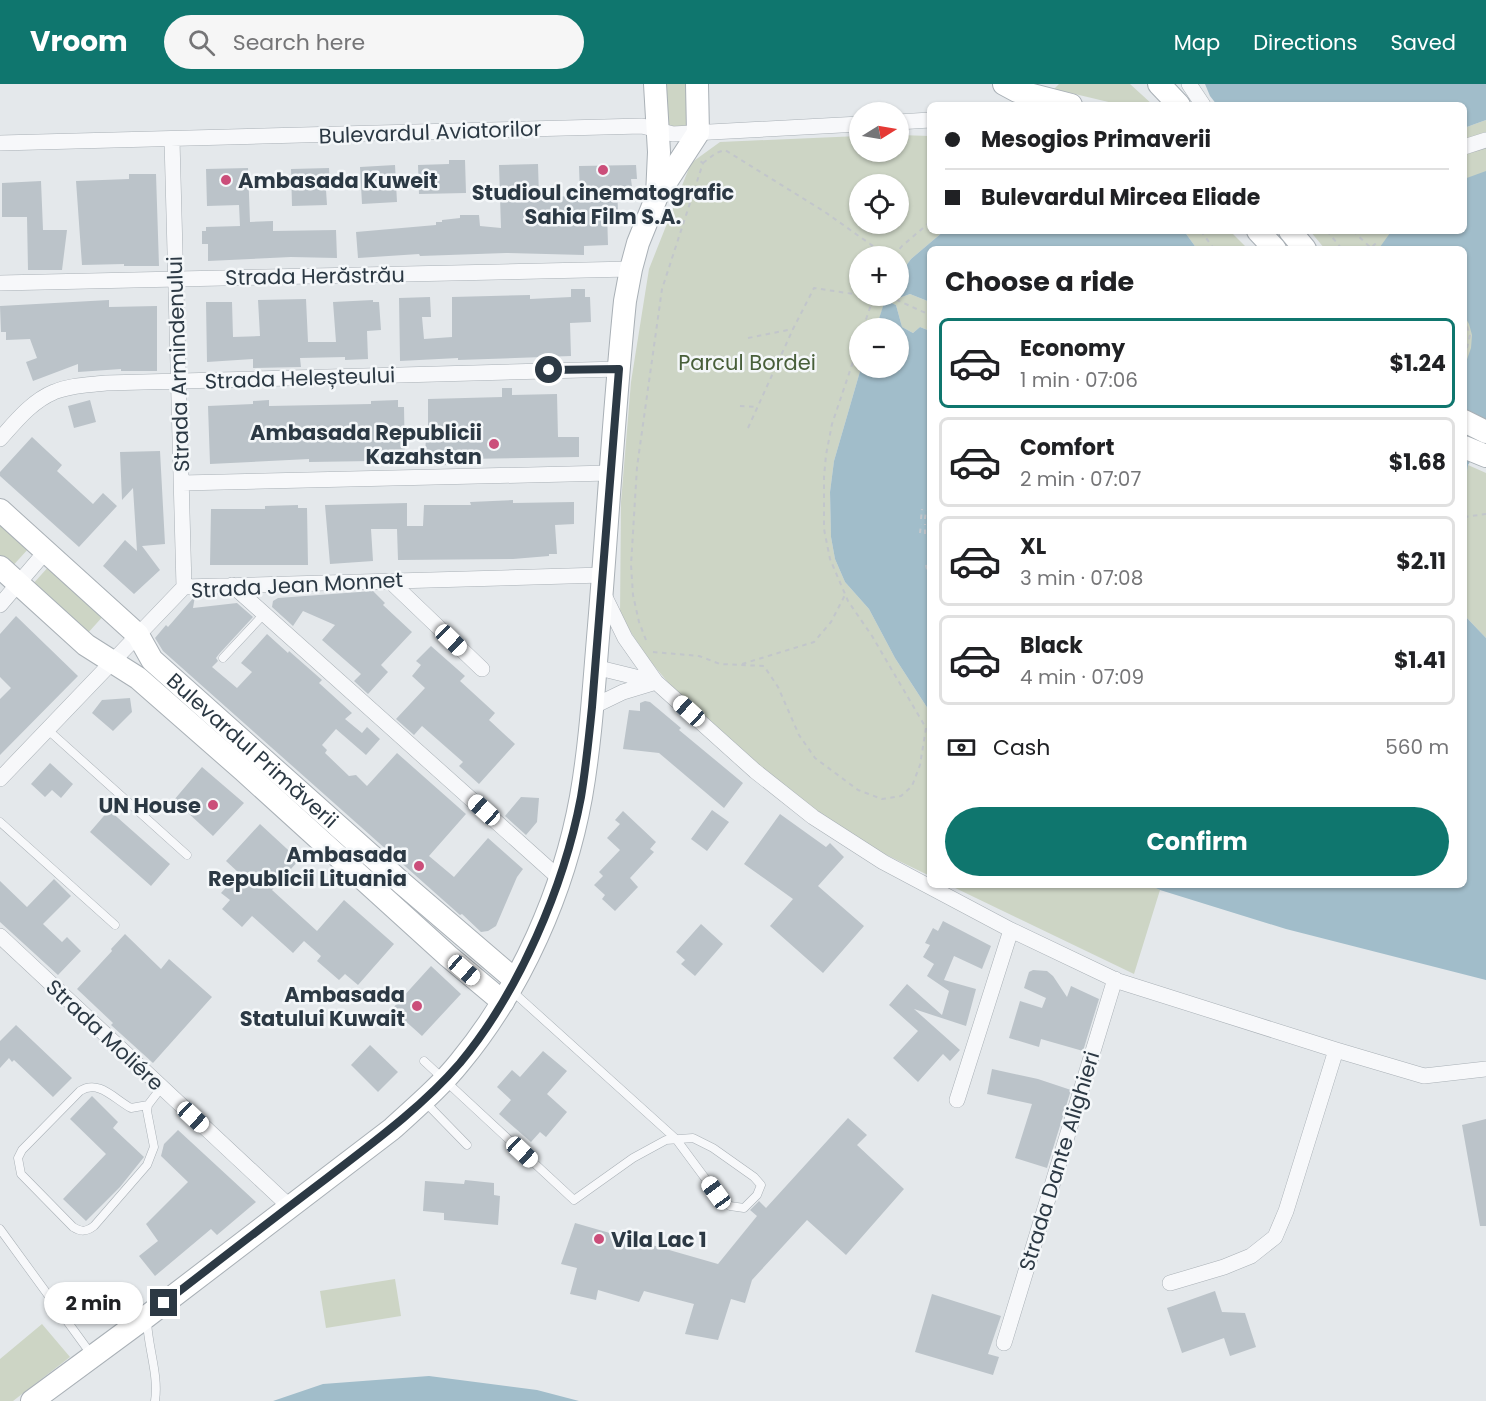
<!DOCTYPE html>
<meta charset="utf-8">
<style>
body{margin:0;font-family:Poppins,sans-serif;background:#f6f6f6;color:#202124;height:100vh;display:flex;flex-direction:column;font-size:22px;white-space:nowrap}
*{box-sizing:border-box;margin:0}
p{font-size:20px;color:#757577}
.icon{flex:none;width:33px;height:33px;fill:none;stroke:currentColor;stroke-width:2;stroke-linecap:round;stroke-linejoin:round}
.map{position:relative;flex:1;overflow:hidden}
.side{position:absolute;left:927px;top:162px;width:540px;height:642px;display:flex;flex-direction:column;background:#fff;border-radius:9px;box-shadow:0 2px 4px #0004}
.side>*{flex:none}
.hud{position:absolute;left:927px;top:18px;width:540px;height:132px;border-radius:9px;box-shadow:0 2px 4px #0004;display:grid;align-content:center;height:132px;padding:0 18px;background:#fff}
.needle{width:39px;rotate:79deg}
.fabs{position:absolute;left:849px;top:18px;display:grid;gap:12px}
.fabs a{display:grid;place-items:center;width:60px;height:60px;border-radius:50%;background:#fff;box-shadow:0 2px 4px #0004;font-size:30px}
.end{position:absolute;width:27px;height:27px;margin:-14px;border:8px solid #2c3944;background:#fff;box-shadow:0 0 0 3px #fff}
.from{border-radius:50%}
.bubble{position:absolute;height:42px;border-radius:21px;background:#fff;box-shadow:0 2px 4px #0004;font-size:20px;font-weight:700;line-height:42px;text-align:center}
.car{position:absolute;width:18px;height:36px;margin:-18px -9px;border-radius:8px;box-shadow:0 0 4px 2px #0007;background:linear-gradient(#fff 24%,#345 0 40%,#fff 0 76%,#345 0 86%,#fff 0)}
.hud b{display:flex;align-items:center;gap:21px;height:57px;font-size:22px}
.hud b+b{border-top:2px solid #e0e0e0}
.hud i{width:15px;height:15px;background:#202124}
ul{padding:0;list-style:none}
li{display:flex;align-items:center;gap:18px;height:90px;margin:0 12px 9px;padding:0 6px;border:3px solid #e0e0e0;border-radius:9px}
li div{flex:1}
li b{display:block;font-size:22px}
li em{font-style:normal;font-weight:700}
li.selected{border-color:#0f766e}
li>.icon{width:54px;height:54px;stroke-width:1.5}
h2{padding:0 18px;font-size:27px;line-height:72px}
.pay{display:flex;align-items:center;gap:15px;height:66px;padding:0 18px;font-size:22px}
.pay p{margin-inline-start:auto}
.primary-button{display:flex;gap:12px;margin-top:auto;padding:12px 18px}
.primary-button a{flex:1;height:69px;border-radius:36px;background:#0f766e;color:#fff;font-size:24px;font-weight:700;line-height:69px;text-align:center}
header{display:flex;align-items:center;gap:36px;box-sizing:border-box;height:84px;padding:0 30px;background:#0f766e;color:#fff}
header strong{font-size:28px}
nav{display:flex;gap:33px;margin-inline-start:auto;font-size:21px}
.search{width:420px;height:54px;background:#f6f6f6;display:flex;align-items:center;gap:15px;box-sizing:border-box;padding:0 21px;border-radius:33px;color:#757577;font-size:22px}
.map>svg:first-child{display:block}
.green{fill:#cdd5c5;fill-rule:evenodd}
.water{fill:#a1bdca}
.building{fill:#bbc3c9}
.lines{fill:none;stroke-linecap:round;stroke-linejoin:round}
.lane-casing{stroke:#a9b0b6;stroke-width:9}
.street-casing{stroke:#a9b0b6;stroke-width:16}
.secondary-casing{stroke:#a9b0b6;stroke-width:24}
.path{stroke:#c2c6cb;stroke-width:2;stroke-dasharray:4.5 4.5;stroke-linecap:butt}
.lane{stroke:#f7f8fa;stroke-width:8}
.street{stroke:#f7f8fa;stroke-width:15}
.secondary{stroke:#fff;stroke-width:22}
.route{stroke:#2c3944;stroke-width:8}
.poi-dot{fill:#cb4e7a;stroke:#f4f7f9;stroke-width:2}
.labels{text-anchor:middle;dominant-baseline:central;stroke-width:5;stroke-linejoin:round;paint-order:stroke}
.street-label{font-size:21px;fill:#2c3944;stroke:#f4f7f9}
.poi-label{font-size:21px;font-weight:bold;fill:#2c3944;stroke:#f4f7f9;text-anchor:end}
.park-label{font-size:21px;fill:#485f3a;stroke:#f4f7f9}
</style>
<header>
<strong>Vroom</strong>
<div class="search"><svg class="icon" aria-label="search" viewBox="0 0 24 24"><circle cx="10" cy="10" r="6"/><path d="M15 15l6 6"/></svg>Search here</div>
<nav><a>Map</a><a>Directions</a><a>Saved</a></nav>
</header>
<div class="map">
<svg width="1486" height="1317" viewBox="0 0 1486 1317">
<rect width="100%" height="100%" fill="#e4e8eb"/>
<path class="green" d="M664,0H688L689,40L684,44L667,42Z
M1059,0H1130L1153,21H1121L1054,5Z
M1486,36V331L1464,320V165H1325L1310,147H1464V44Z
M899,51L930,52V147H944L911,175L899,192L898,172H860V212H895L899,214L910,210L930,218V247L920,243L913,249L902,243L896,221L885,217L876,244H860V284H861L834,377L830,408L831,453L835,475L845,498L869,525L895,574L930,628V792L868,762L803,720L682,615L650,577L620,532L621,418L631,298L649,185L691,79L720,58L859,52L860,68H898ZM860,100H898V140H860Z
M1184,147H1230L1248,165H1197Z
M1468,381L1486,389V554L1464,531V407Z
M0,428L29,464L9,486L0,478Z
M50,481L105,530L87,550L32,501Z
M949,801H1149L1160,806L1134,890Z
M395,1195L401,1232L326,1244L320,1207Z
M42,1240L70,1273L13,1317H0V1275Z"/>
<path class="water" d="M1205,0H1486V36L1464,44V21H1217L1210,12Z
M1486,87V351L1468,381L1464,407V284L1471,264L1472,251L1469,240L1464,231V165H1381L1380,163L1390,149V147H1464V95Z
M944,147H1184L1197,165H930V218L910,210L899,214L895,212H898L900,190L911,175Z
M885,216L896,221L902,243L913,249L920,243L930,247V628L895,574L869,525L845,498L835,475L831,453L830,408L834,377L861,284H898V244H876Z
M1464,531L1486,554V896L1286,845L1160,806L1149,801H1464Z
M429,1292L537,1306L579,1317H273L323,1300Z"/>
<path class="building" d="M449,76H465L466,109L419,110L418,81L449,80Z
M538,80L539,113L580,112L579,82L636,81L637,95H631L632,103H617L618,127L607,128L608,161L584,162V171L506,169L420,172L419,170L358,174L356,148L436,141V138H442V136L460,134V131H479L480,142L501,144L499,81Z
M395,81L397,118L362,120L360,83Z
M248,84L250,138L273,137V147L336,146L337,174L291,173L208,177V160H202V147H206V143L240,142L239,121L207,122L206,85Z
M329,84L330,106H326L327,121L292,122L291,85Z
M129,90H156L159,182H124V180L82,181L76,97L129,95Z
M41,97L43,146H67L62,186H28L27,133H2V99Z
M571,205H585V213H590L591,238L570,239L571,272L458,276V274L400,277L399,214L430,213L431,233H422L424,255L452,253V213L530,211V215L571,213Z
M306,215L308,258H336L333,218L373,216V218H379L381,246L367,247L368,275L345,276V273L300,274L301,283L253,284V275L207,278L206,218H232L233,253L260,252L258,216Z
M109,216V223L157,222V287H121V285L78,288V280L33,297L26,278L37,274L30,255L6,256V248H1L0,222Z
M502,304H512V311L557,310L558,353H579V373L463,375V379L444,381L435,378H425L426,349H428V315L502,313Z
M90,316L96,338L74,344L68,322Z
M269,316V322L371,320V317L398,316V323H404L405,379L372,380V377L309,378V375L210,380L208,322L253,320V317Z
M32,353L62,381L57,387L93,420L103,409L117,422L79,463L0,392V388Z
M160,367L165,460L142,462L160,486L134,510L103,482L125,456L137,467L133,404L122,416L120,368Z
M513,416V419L574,418V440L555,441L557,470H549V472L513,475L398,476L397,445H371L373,477L330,480L325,421L407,419V442H423L424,421H471L470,418Z
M298,421V424H307L308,481H210L211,425H265V422Z
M373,507L385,519L383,521L412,548L381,581L388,588L368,610L354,597L361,590L322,556L335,541L303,527L293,542L272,523L273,517L278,514Z
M195,512L193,524L237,519L253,533L219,570L216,574L218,577L212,583L237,604L252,588L241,579L267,550L288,569L289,567L322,596L319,599L352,629L345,635L362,649L367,643L380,655L366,671L336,645L322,661L327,666L325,669L349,692L356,691L367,702L397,669L466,730L429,772L454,793L488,754L523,785L517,793L496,842L488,847L481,848L462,830L460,831L163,567L155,554L166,541L168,543Z
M16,532L78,592L0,671V615L11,604L0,593V550Z
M431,562L465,592L460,597L495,629L489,636L515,660L479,700L459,682L463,678L422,642L414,651L396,635L425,604L412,592L421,581L416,577Z
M130,614L132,628L113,647L92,629L102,616Z
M645,617L650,618L681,644L679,646L743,699L724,724L659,669L623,665L629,626L640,627V619Z
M50,679L73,700L61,714L52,706L45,713L31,700Z
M202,683L244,719L213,752L174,716Z
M521,713L539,714L537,738L526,751L505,732Z
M109,726L170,780L151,802L90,748Z
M712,726L729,738L707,767L691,755Z
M623,727L656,758L650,765L654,768L630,794L638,803L615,827L602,815L605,811L594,801L603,792L599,788L620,766L607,754L620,740L615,736Z
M780,730L826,763L830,759L844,773L818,802L864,842L823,889L770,842L793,815L744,780Z
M260,740L299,776L272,806L317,847L344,816L394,860L358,901L345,890L339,896L317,877L321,872L304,857L293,869L252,832L242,843L222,825L230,816L221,809L239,789L226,777Z
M54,795L71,812L43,840L62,858L67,853L81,867L58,891L0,838V797L27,823Z
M943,837L991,862L982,885L954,872L944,896L976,905L966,942L914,925L960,966L950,977L943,970L918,998L893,974L918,947L889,921L907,900L942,931L949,907L927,892L934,880L923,873L930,861L925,859L933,844L938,847Z
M701,840L723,860L695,892L681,880L685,876L676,868Z
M125,850L161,885L169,875L212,913L153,979L111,941L113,939L77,905L112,867L111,865Z
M431,882L461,910L422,952L392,925Z
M1033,886L1047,887L1053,892L1067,913L1071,902L1099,915L1083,967L1041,955L1039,963L1009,954L1020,917L1042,924L1046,914L1024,904L1029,888Z
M16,941L72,994L53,1013L14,976L12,978L9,974L0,984V957Z
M370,961L398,988L378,1008L351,981Z
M543,967L567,987L547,1010L567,1028L546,1053L540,1048L531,1058L499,1030L511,1016L497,1003L512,986L520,993Z
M992,985L1038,995L1071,1006L1047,1084L1015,1074L1032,1020L987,1010Z
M92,1012L118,1038L113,1044L144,1073L120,1103L86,1137L63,1115L106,1070L70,1035Z
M848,1034L867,1051L857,1061L904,1105L846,1171L807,1136L752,1196L745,1219L731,1215L718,1256L685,1250L694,1220L644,1207L639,1218L598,1206L596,1216L570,1210L577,1184L561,1180L575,1139L718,1180L757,1132L750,1126L759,1117L766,1124Z
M1486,1035V1142H1480L1462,1041Z
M178,1046L256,1118L217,1151L211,1145L155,1192L139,1172L158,1157L146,1140L188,1098L161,1072L164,1060Z
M465,1096L494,1099V1111L500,1112L498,1141L444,1136V1129L423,1127L425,1097L464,1100Z
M1215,1207L1222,1228L1245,1229L1256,1263L1230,1272L1224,1254L1182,1269L1167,1224Z
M932,1210L1001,1232L988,1270L999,1273L993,1291L915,1268Z"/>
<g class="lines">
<g class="lane-casing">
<path id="lane" d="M223,574L264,530
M48,646L187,771
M0,738L115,841
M424,977L574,1116L633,1074L666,1056L693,1054L713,1064L754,1093L761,1101L757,1111L744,1124L730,1122L716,1109L676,1055L512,907
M426,1019L467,1061
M148,1021L131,1024C114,1015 99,995 80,1007L22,1066L18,1074L21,1090L73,1143C81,1148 86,1148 94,1142L147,1081L154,1063L147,1027L148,1021L161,1004
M0,1145L91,1270
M147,1237C148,1264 159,1291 155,1317"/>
</g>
<g class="street-casing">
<path id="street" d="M1189,0L1203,21
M898,38L930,36
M172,56L184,503
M0,59L642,42L673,50L860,40
M1464,63L1486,56
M0,199L631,185
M0,355C16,337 32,317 54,308C70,301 89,301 106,299L619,285
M182,399L610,389
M390,497L482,585
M232,501L559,794
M604,511L625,554L656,598L755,687L813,733L883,778L1011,846L1118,897L1336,966L1424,992L1486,985
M0,521L46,467
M595,583L656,598
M592,623L623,608L656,598
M0,695L184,503L603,491
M0,852L289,1122
M957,1016L1011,846
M1170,1199L1224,1183L1251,1172L1275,1153L1286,1127L1336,966
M1004,1259L1115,895"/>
</g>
<g class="secondary-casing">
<g id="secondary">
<path d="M655,0L659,68L657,112"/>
<path d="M1004,0L1017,7L1071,21"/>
<path d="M1159,0L1179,21"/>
<path d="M1258,147L1275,165"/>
<path d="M1290,147L1305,165"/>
<path d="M1464,337L1486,348"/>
<path d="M1464,363L1486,372"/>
<path id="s1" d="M0,426L138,551L152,576L403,800L515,896"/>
<path d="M0,483L86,561L138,594L243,686L448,872L503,918"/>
<path d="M32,1317L146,1233L392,1045C416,1023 440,1003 460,978C521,904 564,807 581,713C591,656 594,599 599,542C608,433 614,325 625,217L631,185L638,159L657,112L698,49L697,0"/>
</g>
</g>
<path class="path" d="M703,79L716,69L725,66L825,128L887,172
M1201,147L1214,165
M1327,147L1342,165
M1353,147L1371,164L1375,160L1379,165
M894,172L902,162L930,138
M864,212L873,213
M888,212L930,231
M1464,234L1470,251L1464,277
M863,244L874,212
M748,254L793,245L814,204L860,211
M740,322L758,323
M748,344L793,245
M1464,433L1486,430
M921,435L922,425
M925,435L926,426
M929,435L930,426
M920,449L921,440
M925,450V440
M929,450V440
M930,480V481
M926,481L928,490
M929,495L930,501
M646,556L639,538L633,511L631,481L637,383L662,205L703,79L700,77
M653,568L699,572L720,580L764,582L778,603L799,651L815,674L858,706L882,715L901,712L912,702L920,681L926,644L872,552L848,517L830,475L824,445V393L826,371L832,340L860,257
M742,580L814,558L831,538L845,511"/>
<use href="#lane" class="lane"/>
<use href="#street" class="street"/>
<use href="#secondary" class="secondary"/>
</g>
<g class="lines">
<path class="route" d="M164,1219C217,1178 270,1137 323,1097C371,1060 420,1025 460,979C519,908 564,803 581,713C586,683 589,653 592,623L619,285L549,286"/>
</g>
<g class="poi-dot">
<circle cx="603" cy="86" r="6"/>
<circle cx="226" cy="96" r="6"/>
<circle cx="494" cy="360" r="6"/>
<circle cx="213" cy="721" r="6"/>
<circle cx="419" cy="782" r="6"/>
<circle cx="417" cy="922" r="6"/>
<circle cx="599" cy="1155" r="6"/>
</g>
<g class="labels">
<g class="street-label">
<text transform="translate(430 48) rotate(-2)">Bulevardul Aviatorilor</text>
<text transform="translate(315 192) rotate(-1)">Strada Herăstrău</text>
<text transform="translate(178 280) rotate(-92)">Strada Armindenului</text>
<text transform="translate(300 294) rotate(-2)">Strada Heleșteului</text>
<text transform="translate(297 501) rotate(-3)">Strada Jean Monnet</text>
<text stroke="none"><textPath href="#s1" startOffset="350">Bulevardul Primăverii</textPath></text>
<text transform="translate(105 951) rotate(43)">Strada Moliére</text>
<text transform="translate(1059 1077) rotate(-73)">Strada Dante Alighieri</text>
</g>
<g class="poi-label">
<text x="238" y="96" text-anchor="start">Ambasada Kuweit</text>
<text x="603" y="108" text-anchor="middle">Studioul cinematografic<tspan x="603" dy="24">Sahia Film S.A.</tspan></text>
<text x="482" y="348">Ambasada Republicii<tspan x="482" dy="24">Kazahstan</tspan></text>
<text x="201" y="721">UN House</text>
<text x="407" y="770">Ambasada<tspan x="407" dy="24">Republicii Lituania</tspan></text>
<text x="405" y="910">Ambasada<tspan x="405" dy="24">Statului Kuwait</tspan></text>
<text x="611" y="1155" text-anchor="start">Vila Lac 1</text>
</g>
<g class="park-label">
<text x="747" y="278">Parcul Bordei</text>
</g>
</g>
</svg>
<div class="fabs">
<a><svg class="needle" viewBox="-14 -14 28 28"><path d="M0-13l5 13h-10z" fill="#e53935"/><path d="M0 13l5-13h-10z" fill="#757577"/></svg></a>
<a><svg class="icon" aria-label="locate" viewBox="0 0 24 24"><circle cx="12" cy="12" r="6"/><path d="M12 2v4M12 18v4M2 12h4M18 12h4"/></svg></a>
<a>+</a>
<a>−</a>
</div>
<i class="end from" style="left:549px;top:286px"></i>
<i class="end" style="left:164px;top:1219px"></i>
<div class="bubble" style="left:44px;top:1198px;width:99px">2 min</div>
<i class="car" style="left:451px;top:556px;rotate:134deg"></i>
<i class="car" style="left:689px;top:627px;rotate:312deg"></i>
<i class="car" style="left:484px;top:726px;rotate:312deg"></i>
<i class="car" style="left:464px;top:886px;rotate:131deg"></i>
<i class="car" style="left:193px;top:1033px;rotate:133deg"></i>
<i class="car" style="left:522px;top:1068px;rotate:133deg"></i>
<i class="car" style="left:716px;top:1109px;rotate:324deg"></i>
<div class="hud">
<b><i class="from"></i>Mesogios Primaverii</b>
<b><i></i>Bulevardul Mircea Eliade</b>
</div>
<section class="side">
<h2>Choose a ride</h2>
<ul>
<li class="selected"><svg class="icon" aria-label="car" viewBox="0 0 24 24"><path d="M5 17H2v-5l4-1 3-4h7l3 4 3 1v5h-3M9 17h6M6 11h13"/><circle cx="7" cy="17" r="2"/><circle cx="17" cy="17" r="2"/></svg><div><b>Economy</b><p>1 min · 07:06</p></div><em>$1.24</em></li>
<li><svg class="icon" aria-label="car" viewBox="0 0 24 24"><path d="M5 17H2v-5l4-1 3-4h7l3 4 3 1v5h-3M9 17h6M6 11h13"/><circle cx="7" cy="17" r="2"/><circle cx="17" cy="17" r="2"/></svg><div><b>Comfort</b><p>2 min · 07:07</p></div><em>$1.68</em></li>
<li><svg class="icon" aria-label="car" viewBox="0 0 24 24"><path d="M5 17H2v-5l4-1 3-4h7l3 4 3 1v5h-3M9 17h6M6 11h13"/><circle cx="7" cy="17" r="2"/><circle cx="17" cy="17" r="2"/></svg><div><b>XL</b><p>3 min · 07:08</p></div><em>$2.11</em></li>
<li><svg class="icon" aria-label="car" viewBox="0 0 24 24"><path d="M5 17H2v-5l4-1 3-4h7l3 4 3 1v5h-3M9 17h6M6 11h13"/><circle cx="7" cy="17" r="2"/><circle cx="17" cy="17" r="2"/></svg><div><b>Black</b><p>4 min · 07:09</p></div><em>$1.41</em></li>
</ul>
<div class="pay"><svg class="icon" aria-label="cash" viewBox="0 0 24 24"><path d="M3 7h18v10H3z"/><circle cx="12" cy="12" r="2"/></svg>Cash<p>560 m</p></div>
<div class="primary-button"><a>Confirm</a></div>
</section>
</div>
